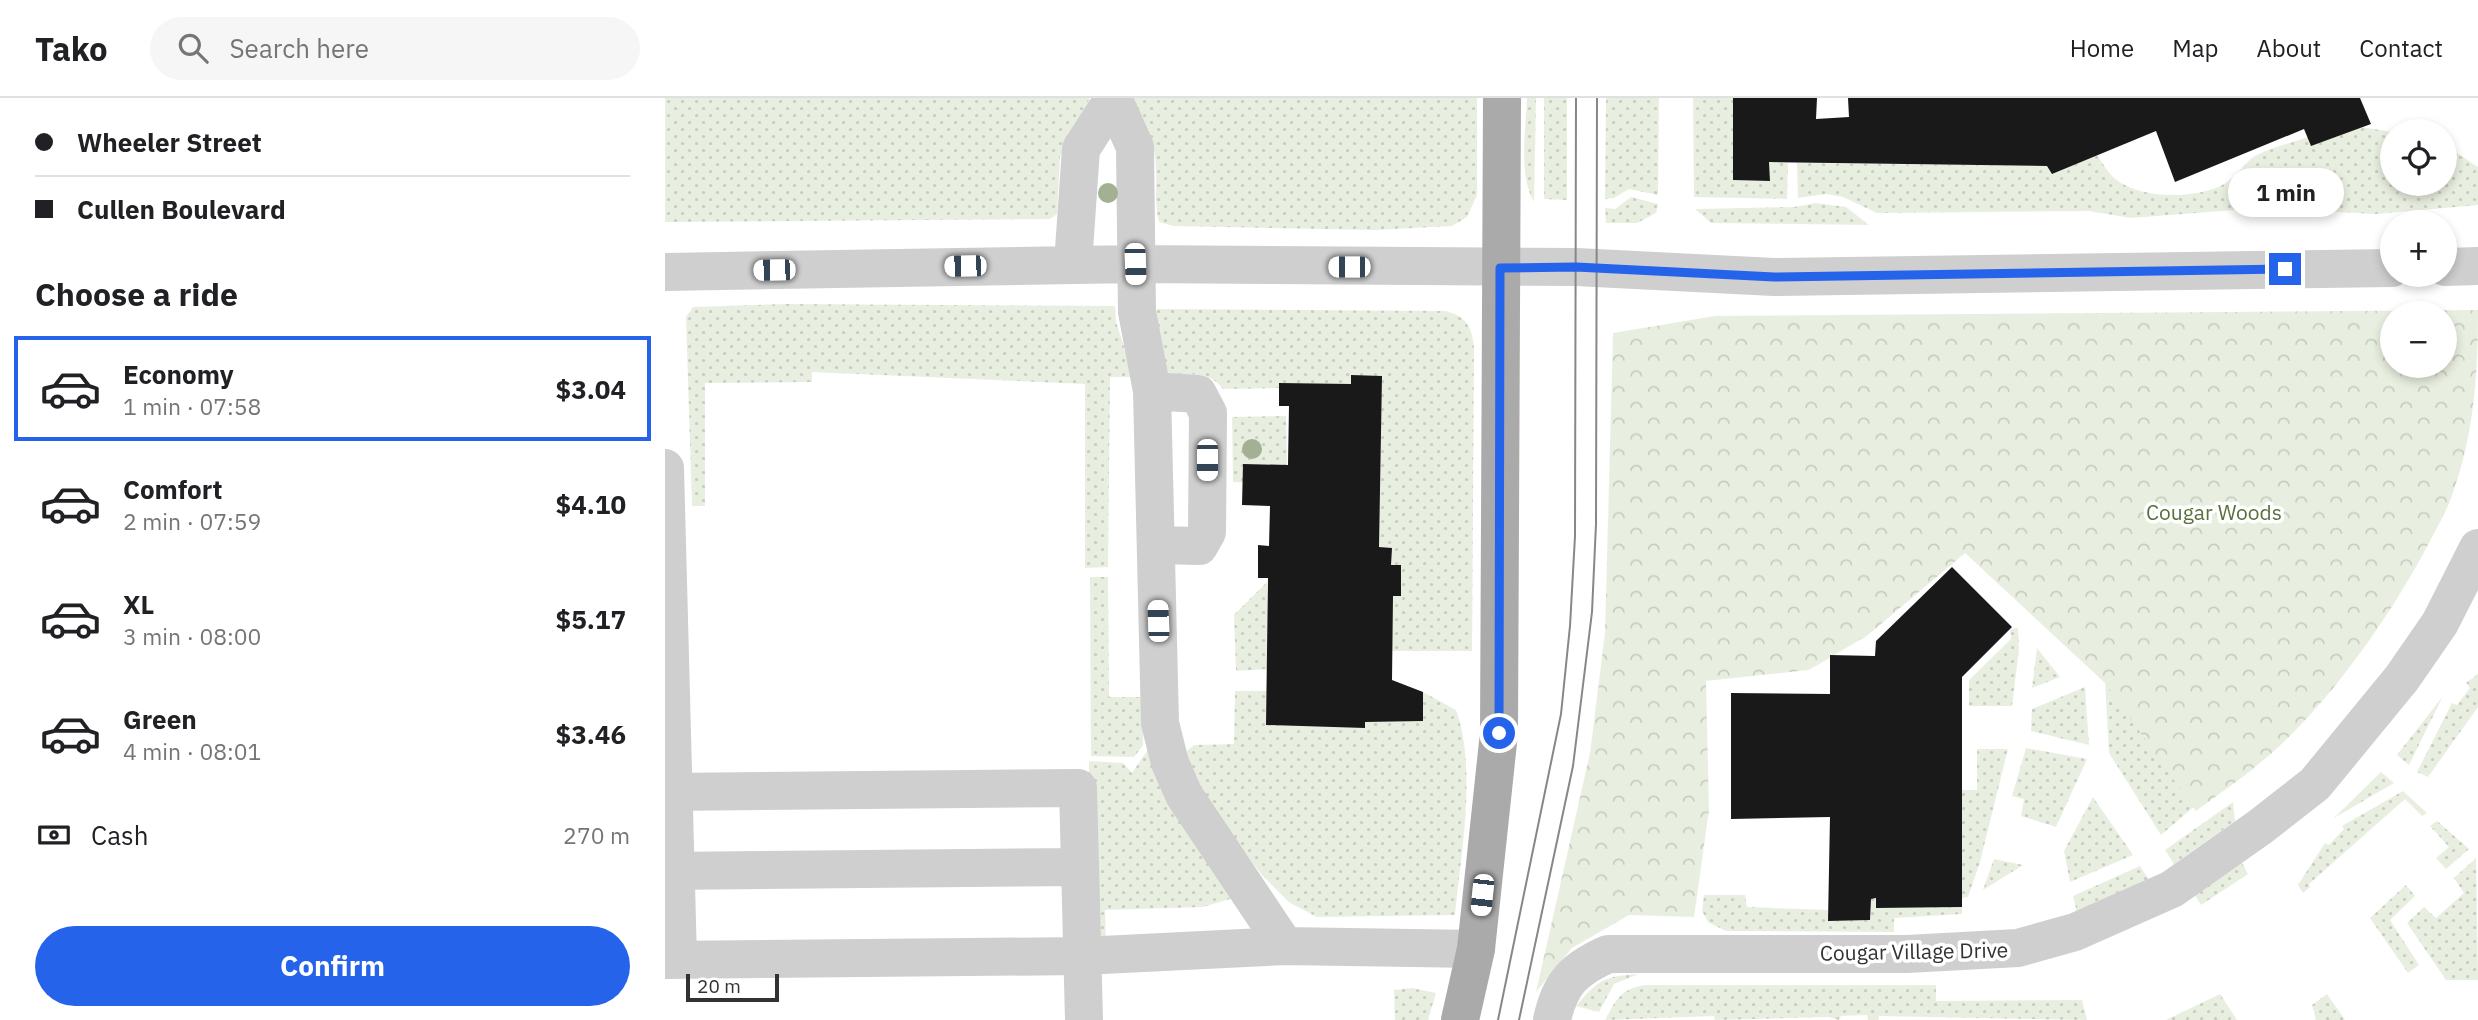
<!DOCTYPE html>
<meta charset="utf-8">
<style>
body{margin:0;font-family:"IBM Plex Sans",sans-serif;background:#f6f6f6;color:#202124;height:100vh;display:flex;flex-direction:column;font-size:26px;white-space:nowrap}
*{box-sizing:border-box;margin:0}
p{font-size:23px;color:#757577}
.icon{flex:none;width:38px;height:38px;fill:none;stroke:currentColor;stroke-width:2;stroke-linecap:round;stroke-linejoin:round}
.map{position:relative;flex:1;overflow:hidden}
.panel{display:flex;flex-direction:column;background:#fff;width:665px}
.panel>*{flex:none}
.guide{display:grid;align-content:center;height:154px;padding:0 35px;background:#fff}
.controls{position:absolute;left:1715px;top:21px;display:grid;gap:14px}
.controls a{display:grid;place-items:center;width:77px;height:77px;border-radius:50%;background:#fff;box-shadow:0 4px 10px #0003;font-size:35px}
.scale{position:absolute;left:21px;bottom:18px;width:93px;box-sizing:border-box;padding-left:7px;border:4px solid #323232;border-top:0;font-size:19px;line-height:24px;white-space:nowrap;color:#323232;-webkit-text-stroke:5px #fff;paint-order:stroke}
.end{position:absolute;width:32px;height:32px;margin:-16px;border:9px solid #2563eb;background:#fff;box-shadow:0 0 0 4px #fff}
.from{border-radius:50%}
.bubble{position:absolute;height:49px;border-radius:24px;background:#fff;box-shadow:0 4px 10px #0003;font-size:23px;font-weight:700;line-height:49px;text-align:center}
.car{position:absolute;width:21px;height:42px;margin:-21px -10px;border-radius:9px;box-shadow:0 0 5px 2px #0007;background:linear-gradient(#fff 24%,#345 0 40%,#fff 0 76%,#345 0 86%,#fff 0)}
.guide b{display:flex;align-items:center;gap:24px;height:66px;font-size:26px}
.guide b+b{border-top:2px solid #e0e0e0}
.guide i{width:18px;height:18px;background:#202124}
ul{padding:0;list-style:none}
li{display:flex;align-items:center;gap:21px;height:105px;margin:0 14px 10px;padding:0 21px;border:4px solid transparent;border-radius:0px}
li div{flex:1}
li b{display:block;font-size:26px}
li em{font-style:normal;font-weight:700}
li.selected{border-color:#2563eb}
li>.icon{width:63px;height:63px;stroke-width:1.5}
h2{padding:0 35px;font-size:32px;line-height:84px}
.pay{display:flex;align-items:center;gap:18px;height:77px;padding:0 35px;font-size:26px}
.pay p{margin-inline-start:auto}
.primary-button{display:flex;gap:14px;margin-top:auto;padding:14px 35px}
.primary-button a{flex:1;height:80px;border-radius:42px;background:#2563eb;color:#fff;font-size:28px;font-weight:700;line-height:80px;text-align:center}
header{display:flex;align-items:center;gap:42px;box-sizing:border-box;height:98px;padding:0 35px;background:#fff;border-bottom:2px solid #e0e0e0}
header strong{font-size:33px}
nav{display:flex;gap:38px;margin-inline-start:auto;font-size:24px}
.search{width:490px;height:63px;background:#f6f6f6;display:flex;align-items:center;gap:18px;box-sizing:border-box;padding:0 24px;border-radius:38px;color:#757577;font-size:26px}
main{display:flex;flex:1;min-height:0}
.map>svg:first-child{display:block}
.grass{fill:url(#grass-dots)}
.forest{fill:url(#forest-crowns);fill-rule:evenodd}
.building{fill:#191919}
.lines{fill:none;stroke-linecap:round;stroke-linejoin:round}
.minor{stroke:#cfcfcf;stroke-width:38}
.major{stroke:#aaa;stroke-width:38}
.tram{stroke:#878787;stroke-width:2}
.tree{fill:#a4b094}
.route{stroke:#2563eb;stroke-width:9}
.labels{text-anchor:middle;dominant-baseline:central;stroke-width:7;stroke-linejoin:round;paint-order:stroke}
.park-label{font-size:21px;fill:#59703d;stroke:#fff}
.street-label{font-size:21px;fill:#323232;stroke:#fff}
</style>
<header>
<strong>Tako</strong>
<div class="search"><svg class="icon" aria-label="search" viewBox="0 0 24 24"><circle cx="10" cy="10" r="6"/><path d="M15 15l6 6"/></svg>Search here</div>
<nav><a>Home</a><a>Map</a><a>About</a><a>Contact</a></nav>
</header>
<main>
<section class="panel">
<div class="guide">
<b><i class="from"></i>Wheeler Street</b>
<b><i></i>Cullen Boulevard</b>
</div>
<h2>Choose a ride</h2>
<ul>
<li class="selected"><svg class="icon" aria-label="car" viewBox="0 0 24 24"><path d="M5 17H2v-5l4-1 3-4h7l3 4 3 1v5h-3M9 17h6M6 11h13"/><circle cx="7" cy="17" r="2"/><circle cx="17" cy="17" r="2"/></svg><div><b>Economy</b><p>1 min · 07:58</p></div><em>$3.04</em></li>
<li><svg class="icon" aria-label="car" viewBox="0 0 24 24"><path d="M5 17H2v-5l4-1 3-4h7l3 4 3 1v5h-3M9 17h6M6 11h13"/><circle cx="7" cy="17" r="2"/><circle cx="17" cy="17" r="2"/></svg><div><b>Comfort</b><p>2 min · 07:59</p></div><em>$4.10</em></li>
<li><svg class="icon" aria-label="car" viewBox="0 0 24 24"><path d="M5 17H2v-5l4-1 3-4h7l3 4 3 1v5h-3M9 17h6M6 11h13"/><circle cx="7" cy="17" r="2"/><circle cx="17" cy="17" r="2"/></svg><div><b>XL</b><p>3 min · 08:00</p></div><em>$5.17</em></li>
<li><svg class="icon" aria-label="car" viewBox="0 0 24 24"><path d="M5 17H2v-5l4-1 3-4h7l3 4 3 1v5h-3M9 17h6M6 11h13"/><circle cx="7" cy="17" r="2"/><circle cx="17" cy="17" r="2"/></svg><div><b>Green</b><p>4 min · 08:01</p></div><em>$3.46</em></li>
</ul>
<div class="pay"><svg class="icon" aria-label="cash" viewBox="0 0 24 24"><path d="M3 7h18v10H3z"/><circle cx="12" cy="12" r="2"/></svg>Cash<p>270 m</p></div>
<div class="primary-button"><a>Confirm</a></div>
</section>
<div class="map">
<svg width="1813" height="922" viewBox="0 0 1813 922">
<defs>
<pattern id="grass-dots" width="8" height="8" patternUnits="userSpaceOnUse" patternTransform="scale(1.75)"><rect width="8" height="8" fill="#e9efe0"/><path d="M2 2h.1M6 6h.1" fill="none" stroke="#c8cdc1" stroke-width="1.8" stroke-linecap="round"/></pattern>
<pattern id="forest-crowns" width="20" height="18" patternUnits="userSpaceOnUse" patternTransform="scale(1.75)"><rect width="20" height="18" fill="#e9efe0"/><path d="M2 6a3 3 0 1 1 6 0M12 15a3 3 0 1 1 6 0" fill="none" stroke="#c8cdc1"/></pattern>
</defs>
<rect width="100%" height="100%" fill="#fff"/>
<path class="grass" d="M0,0H424V2L395,59L392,116L385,121L0,124Z
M468,0H812V97L802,119L787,128L710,132L508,128L494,124C488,100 494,77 489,52C486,35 475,16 468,0Z
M862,0H871L869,104C853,77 861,31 862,0Z
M879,0H902V102L879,101Z
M941,0H994L993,97L964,91L949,100L940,101Z
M1028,0H1068V82L1105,83L1104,64L1123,65L1122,101L1029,99Z
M1696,29L1727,34V86H1780V47L1813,69V107L1711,116L1596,110L1466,120L1424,113L1212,115L1178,99L1161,96L1133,100L1132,65L1382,68L1388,76L1432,57C1437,64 1442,73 1448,79C1473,102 1533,102 1561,85C1572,78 1580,65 1587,60C1603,50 1626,45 1643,39L1646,47Z
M966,99L993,106L991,115L972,125H941L940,110L950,111Z
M1151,105L1181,109L1204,127L1046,125L1030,111L1129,109Z
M122,206L450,208L451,224L469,279H445L443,469L420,470V286L147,274V284L40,285V408H27L21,219L28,209Z
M493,211L781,213C802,219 807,229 809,250L807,553H726L725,451L712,448L687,289L558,291C544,272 524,277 503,277L485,215Z
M621,318L622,367L616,368L617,386L568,384L567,319Z
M425,479H443L444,599H479L478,647L469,659L426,658Z
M602,484L603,571L571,573L569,517Z
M1353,530L1354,551L1347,608H1304V582L1346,541L1345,531Z
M1372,550L1395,579L1367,590Z
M1813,576V609L1763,679L1752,674L1787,605L1792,607L1805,590L1801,585Z
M1440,583L1644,610L1496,737L1444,655Z
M1420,589L1424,647L1366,633L1367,611Z
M570,593H604L605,624L757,623L758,594L791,612C812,669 796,757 790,817L652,819L625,805L596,776L531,691L521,654L529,647L569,646Z
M1778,598L1744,667L1732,657Z
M484,650L575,798L538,809L440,812L441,845H424V663L458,665L467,675Z
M1361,650L1422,661L1391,729L1356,718L1359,701L1347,698Z
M1312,651H1343L1315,764L1303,799L1297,800V692H1312Z
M1716,674L1729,685L1669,720Z
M1738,693L1762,715L1757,718L1740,701L1644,786L1645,789L1638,795L1633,787L1660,745L1664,747L1679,731L1677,728Z
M1428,699L1468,757L1405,784L1399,753Z
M1568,704L1570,723L1509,766L1500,752Z
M1772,723L1804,751L1781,771L1771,760L1784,749L1765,728Z
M1811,760L1813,882H1781L1742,825L1759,809L1771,820L1799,795L1789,780Z
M1329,761L1358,767L1318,792Z
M1575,761L1583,776L1536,807L1528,794Z
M1475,768L1484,782L1412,814L1408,798Z
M1741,787L1750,798L1725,822L1754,867L1743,875L1705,820Z
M1039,797H1080L1082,809L1163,812V823L1205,822L1206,801L1211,800L1212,810L1297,809V816L1229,820V834L1061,833L1043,824L1037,813Z
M974,876L949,886L934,914L911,908C933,882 939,878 974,876Z
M981,887H1271V903L1417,902L1422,922L1214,918L1213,922H1203L1202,917L1176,918L1174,922L1164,919L1050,922L1049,918L940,922C952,901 955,891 981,887Z
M747,890L771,895L763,922H730L729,892Z
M1555,896L1572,922H1501Z
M1662,896L1680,922H1651L1647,907Z"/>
<path class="forest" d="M1813,212C1813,277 1809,339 1786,400C1781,415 1772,429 1765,443C1726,518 1661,611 1595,665C1575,682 1552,697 1531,713L1440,585L1300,455L1203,537L1144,572L1041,583L1044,712L1029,819L964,817L907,850L871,894L925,655L940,535L948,235L1050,218ZM1727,215H1780V268H1727Z"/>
<path class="building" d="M1068,0H1152L1151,21L1184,19L1183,0H1695L1706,26L1646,48L1639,31L1510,84L1491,33L1387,76L1382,68L1104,64L1105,83L1068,82Z
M686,277L717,278L714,449L727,450L726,467H736V498H728L727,582L758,594V623L700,624V630L601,627L603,480H593V447L604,448L605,408L577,407L578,366L623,367L624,308H614V285L686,286Z
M1287,469L1347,529L1297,579V809L1211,810V800L1206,801L1205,822L1163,823L1165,719L1066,721V595L1165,596V557L1210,558L1211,543Z"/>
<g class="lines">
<path class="minor" d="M448,0L470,49L472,214L487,293L495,625L505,665L519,697L620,848
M408,166L416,51L448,1
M1780,169L1813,168
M0,174L470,166L911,169L1109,179L1727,170
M487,293L533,296L543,315L542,434L534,448L491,447
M0,370L13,862
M0,694L413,690L419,922
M0,773L415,769
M0,862L417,858L620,848L811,851
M887,922C895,885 909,871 943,856H1242L1353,850L1410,834L1507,791L1595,729L1650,686L1737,580L1775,525L1813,450"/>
<path class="major" d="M795,922L811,851L834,635L837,0"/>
<path class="tram" d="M833,922L896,616L905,528L910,438L911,0
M854,922L908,668L927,514L931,426L932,0"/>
</g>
<g class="tree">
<circle cx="443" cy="95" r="10"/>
<circle cx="587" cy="351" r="10"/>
</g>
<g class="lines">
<path class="route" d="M834,635L835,170L911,169L1109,179L1620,171"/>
</g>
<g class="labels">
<g class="park-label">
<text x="1549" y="414">Cougar Woods</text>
</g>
<g class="street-label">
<text transform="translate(1249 853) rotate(-1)">Cougar Village Drive</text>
</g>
</g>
</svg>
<div class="controls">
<a><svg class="icon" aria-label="locate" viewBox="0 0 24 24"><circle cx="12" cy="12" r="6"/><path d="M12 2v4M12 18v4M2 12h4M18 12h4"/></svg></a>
<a>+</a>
<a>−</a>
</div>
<div class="scale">20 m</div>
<i class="end from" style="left:834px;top:635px"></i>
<i class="end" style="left:1620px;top:171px"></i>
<div class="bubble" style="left:1563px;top:70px;width:116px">1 min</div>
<i class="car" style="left:470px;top:166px;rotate:178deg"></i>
<i class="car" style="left:300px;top:168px;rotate:269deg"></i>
<i class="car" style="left:684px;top:169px;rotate:270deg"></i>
<i class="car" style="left:109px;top:172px;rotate:269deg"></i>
<i class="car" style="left:542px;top:362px;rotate:180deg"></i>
<i class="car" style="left:493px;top:523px;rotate:358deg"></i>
<i class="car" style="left:817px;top:797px;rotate:186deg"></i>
</div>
</main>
